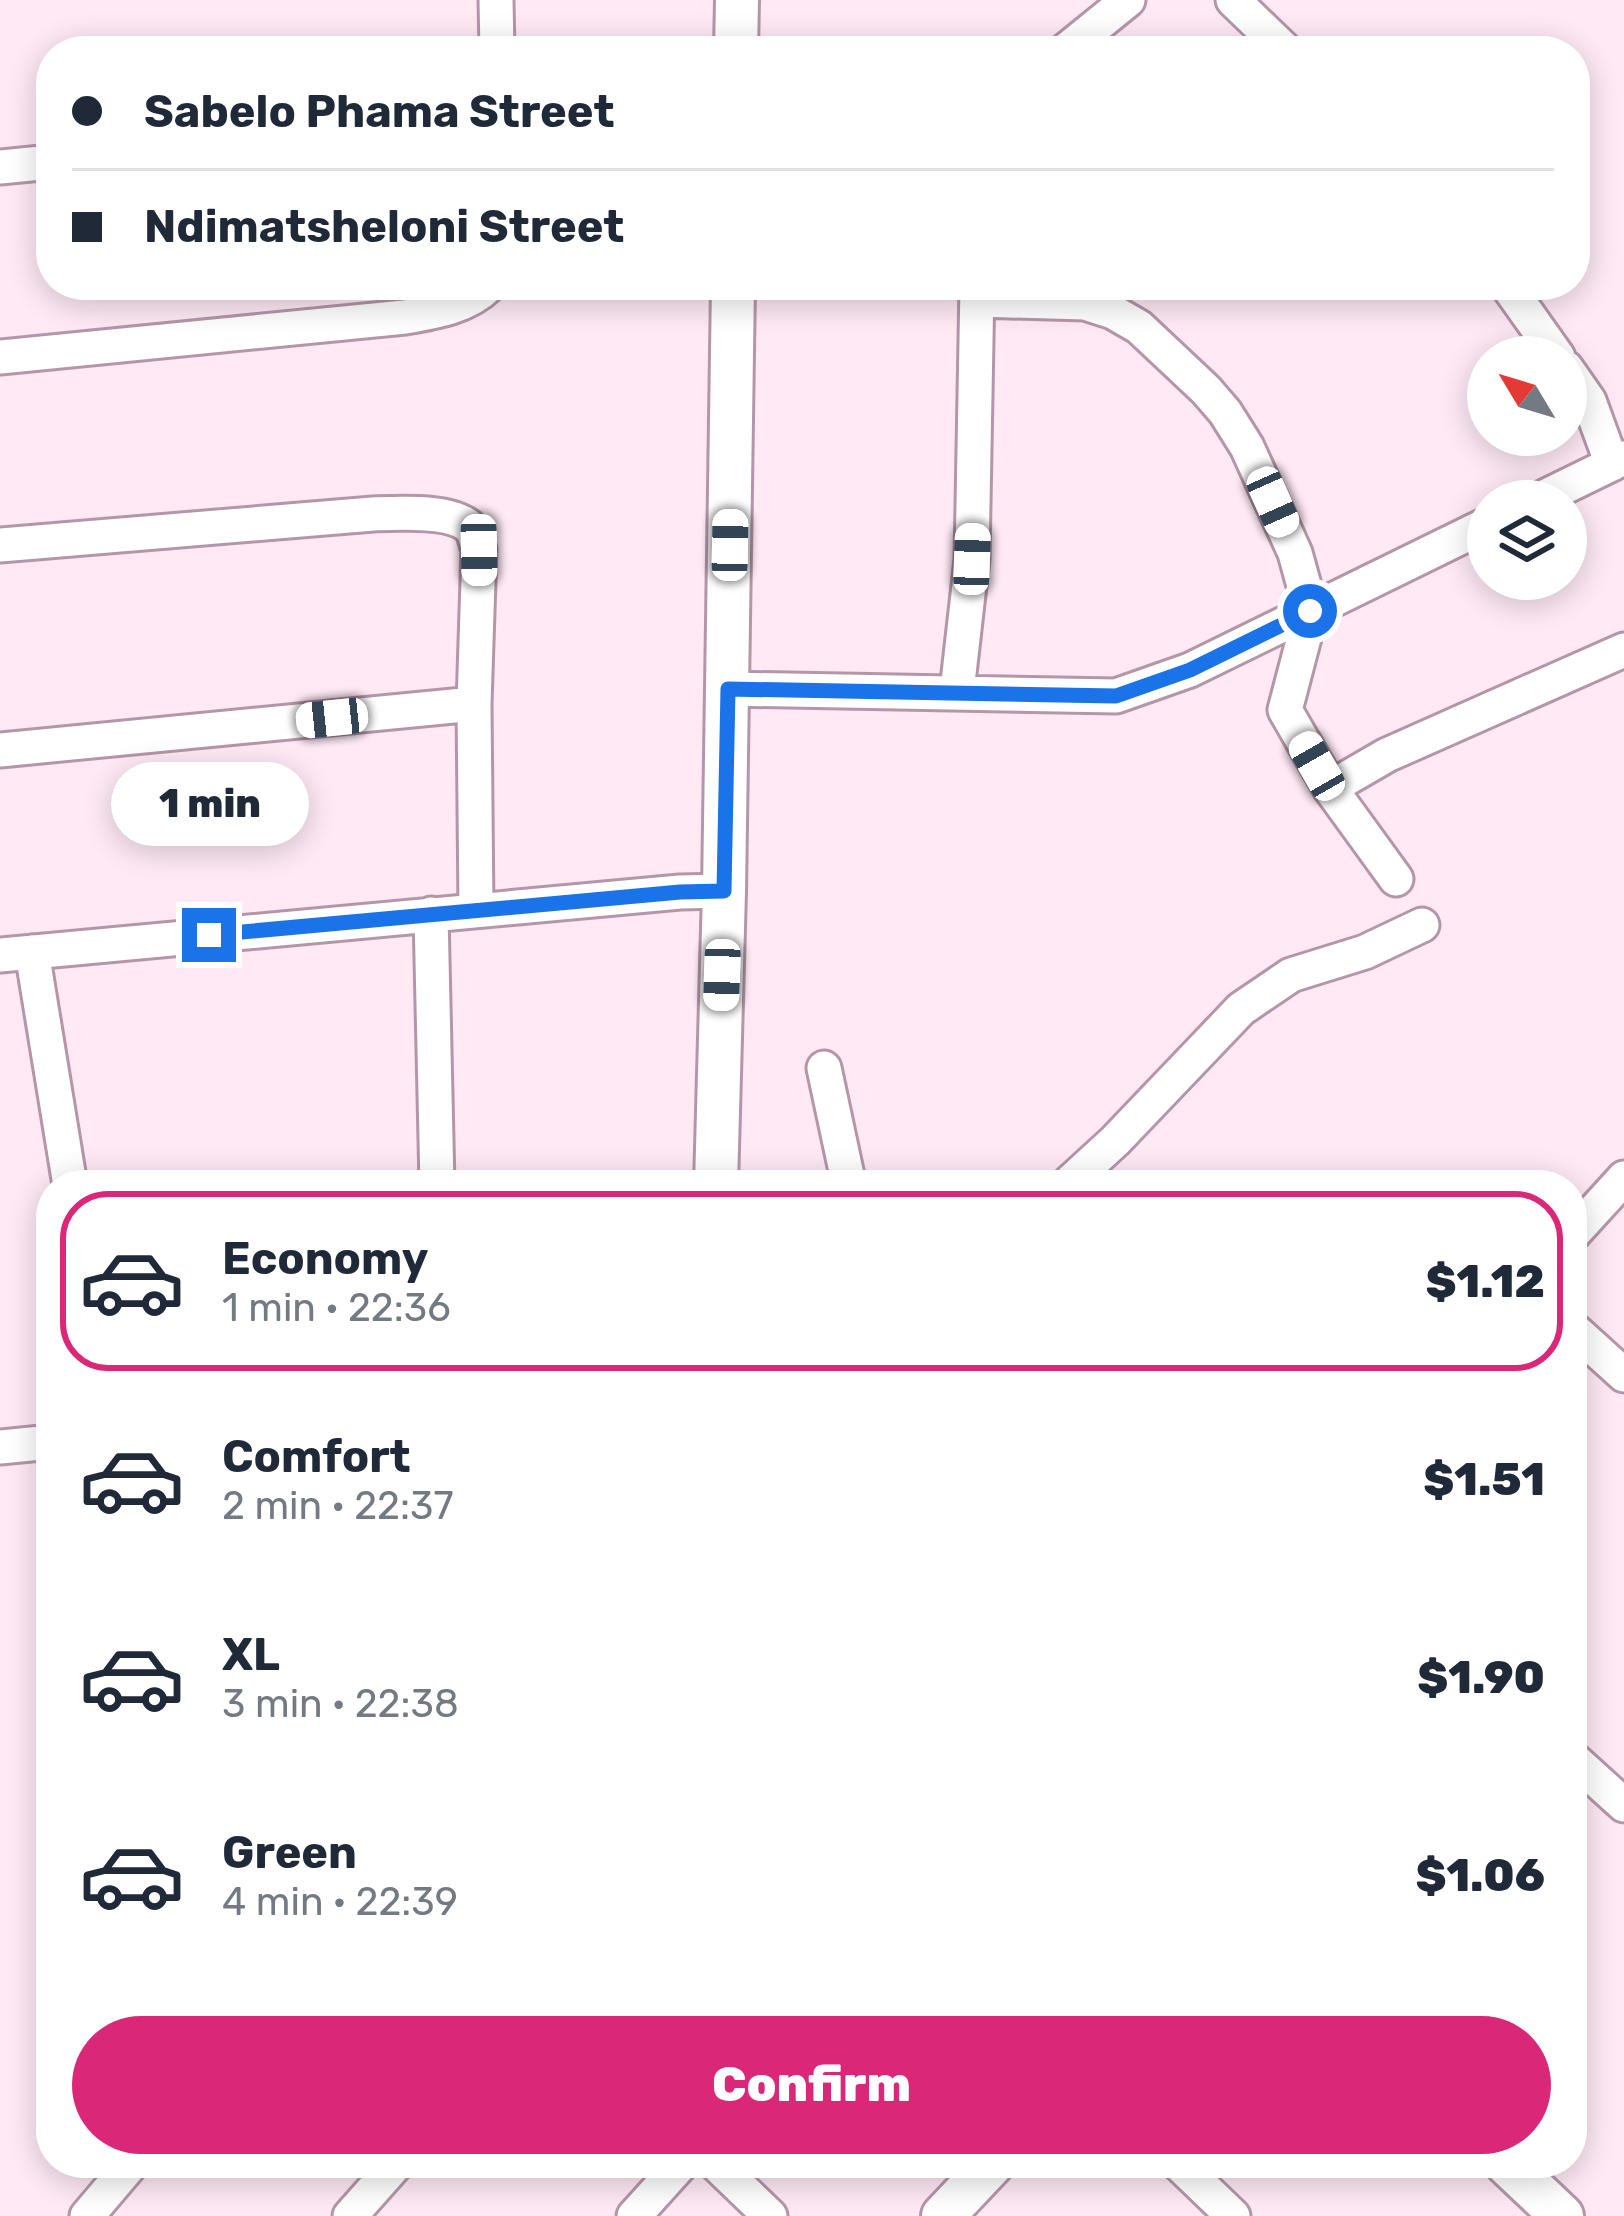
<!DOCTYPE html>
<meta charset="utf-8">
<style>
body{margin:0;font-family:Rubik,sans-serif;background:#f6f6f7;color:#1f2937;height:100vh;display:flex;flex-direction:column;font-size:45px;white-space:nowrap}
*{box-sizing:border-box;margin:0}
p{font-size:39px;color:#747a83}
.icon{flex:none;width:66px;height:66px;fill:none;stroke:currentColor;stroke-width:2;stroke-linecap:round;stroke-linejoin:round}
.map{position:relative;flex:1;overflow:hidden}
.sheet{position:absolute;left:36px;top:1170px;width:1551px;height:1008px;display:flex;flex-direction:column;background:#fff;border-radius:48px;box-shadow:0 6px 30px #0003}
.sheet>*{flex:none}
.guide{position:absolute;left:36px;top:36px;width:1554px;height:264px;border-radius:48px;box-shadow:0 6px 30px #0003;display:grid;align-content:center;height:264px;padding:0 36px;background:#fff}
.needle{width:78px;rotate:308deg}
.fabs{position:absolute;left:1467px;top:336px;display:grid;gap:24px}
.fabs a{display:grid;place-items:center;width:120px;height:120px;border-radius:50%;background:#fff;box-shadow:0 6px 30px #0003;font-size:60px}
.end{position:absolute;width:54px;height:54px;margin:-27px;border:15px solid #1a73e8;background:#fff;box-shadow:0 0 0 6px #fff}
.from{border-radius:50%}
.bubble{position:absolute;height:84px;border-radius:42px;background:#fff;box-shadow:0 6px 30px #0003;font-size:39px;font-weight:800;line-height:84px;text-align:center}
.car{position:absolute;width:36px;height:72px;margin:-36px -18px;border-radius:15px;box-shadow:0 0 9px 3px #0007;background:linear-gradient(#fff 24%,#345 0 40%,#fff 0 76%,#345 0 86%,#fff 0)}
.guide b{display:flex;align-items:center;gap:42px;height:114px;font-size:45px}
.guide b+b{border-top:3px solid #e0e1e3}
.guide i{width:30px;height:30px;background:#1f2937}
ul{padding:21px 0 0;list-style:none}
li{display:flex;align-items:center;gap:36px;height:180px;margin:0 24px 18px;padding:0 12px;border:6px solid transparent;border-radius:48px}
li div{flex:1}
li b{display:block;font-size:45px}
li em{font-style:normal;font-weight:800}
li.current{border-color:#db2777}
li>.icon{width:108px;height:108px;stroke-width:1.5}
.button{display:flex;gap:24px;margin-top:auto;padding:24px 36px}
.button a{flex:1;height:138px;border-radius:72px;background:#db2777;color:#fff;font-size:48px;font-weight:800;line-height:138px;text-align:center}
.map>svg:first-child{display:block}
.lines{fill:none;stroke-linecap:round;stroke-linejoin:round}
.minor-casing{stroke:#b596a8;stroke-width:39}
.tertiary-casing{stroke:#b596a8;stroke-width:48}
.minor{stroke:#fff;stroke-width:33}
.tertiary{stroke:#fff;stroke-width:42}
.route{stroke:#1a73e8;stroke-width:15}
</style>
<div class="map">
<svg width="1624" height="2216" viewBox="0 0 1624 2216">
<rect width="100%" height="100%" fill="#fee9f5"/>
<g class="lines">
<g class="minor-casing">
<path id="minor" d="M496,0L497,51
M1233,0L1286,51
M1065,51L1128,0
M0,167L51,162
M1507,285L1558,357
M977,300L1085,303L1113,312L1139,327L1206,390L1225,412L1247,447L1295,553L1311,611L1285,710L1330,788L1396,879
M0,357L405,317C435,312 467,307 489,285
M1566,368L1589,401L1612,464
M1536,501L1624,458
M0,545L373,514C397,513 458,509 473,531C474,533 478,547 479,550L474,704L476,910
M728,689L1116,696L1190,670L1488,524
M957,691L972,559L977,285
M0,750L474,704
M1330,788L1387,755L1624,650
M431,914L437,1185
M32,952L70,1185
M0,955L680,892L724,891
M824,1068L849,1185
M1067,1185L1115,1141L1241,1009L1291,975L1365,952L1422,925
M1572,1235L1624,1178
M1572,1328L1624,1375
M0,1447L51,1442
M1572,1758L1624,1805
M715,2163L770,2216
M1178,2163L1233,2216
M87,2216L132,2163
M350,2216L397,2163
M634,2216L682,2163"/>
</g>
<g class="tertiary-casing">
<path id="tertiary" d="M736,51L737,0
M716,1185L724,891L733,285
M1506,2163L1562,2216
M943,2216L993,2163"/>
</g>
<use href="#minor" class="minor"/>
<use href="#tertiary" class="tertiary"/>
</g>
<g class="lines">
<path class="route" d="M209,935L680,892L724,891L728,689L1116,696L1190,670L1310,611"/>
</g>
</svg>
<div class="fabs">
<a><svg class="needle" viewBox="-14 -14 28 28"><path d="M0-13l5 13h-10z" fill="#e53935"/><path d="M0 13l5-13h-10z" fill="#747a83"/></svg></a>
<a><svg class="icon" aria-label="layers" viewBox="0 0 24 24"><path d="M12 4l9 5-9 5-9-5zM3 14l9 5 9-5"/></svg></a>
</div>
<i class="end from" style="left:1310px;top:611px"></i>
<i class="end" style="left:209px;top:935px"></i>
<div class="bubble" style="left:111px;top:762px;width:198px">1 min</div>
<i class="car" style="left:1273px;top:502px;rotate:156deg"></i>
<i class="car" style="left:730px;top:545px;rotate:1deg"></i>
<i class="car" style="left:479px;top:550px;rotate:179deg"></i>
<i class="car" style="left:972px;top:559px;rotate:2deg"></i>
<i class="car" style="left:332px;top:718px;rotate:264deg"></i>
<i class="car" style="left:1317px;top:766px;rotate:330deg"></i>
<i class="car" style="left:722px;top:975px;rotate:182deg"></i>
<div class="guide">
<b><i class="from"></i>Sabelo Phama Street</b>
<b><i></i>Ndimatsheloni Street</b>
</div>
<section class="sheet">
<ul>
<li class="current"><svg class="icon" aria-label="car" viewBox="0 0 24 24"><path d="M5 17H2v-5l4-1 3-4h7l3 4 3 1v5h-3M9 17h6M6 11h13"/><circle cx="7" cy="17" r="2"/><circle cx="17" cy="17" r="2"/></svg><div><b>Economy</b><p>1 min · 22:36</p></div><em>$1.12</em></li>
<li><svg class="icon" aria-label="car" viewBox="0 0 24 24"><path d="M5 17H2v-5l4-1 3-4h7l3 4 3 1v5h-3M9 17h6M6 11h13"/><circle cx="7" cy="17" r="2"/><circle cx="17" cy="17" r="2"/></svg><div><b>Comfort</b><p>2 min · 22:37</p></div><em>$1.51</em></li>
<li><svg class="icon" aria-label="car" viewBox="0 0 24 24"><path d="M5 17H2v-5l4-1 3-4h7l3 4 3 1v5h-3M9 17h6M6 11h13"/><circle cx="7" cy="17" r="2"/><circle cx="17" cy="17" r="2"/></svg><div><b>XL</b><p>3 min · 22:38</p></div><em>$1.90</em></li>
<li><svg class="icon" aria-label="car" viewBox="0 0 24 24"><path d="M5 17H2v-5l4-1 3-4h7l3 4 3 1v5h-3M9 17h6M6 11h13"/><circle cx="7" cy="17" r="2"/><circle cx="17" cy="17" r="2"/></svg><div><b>Green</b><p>4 min · 22:39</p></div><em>$1.06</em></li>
</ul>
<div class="button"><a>Confirm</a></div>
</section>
</div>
